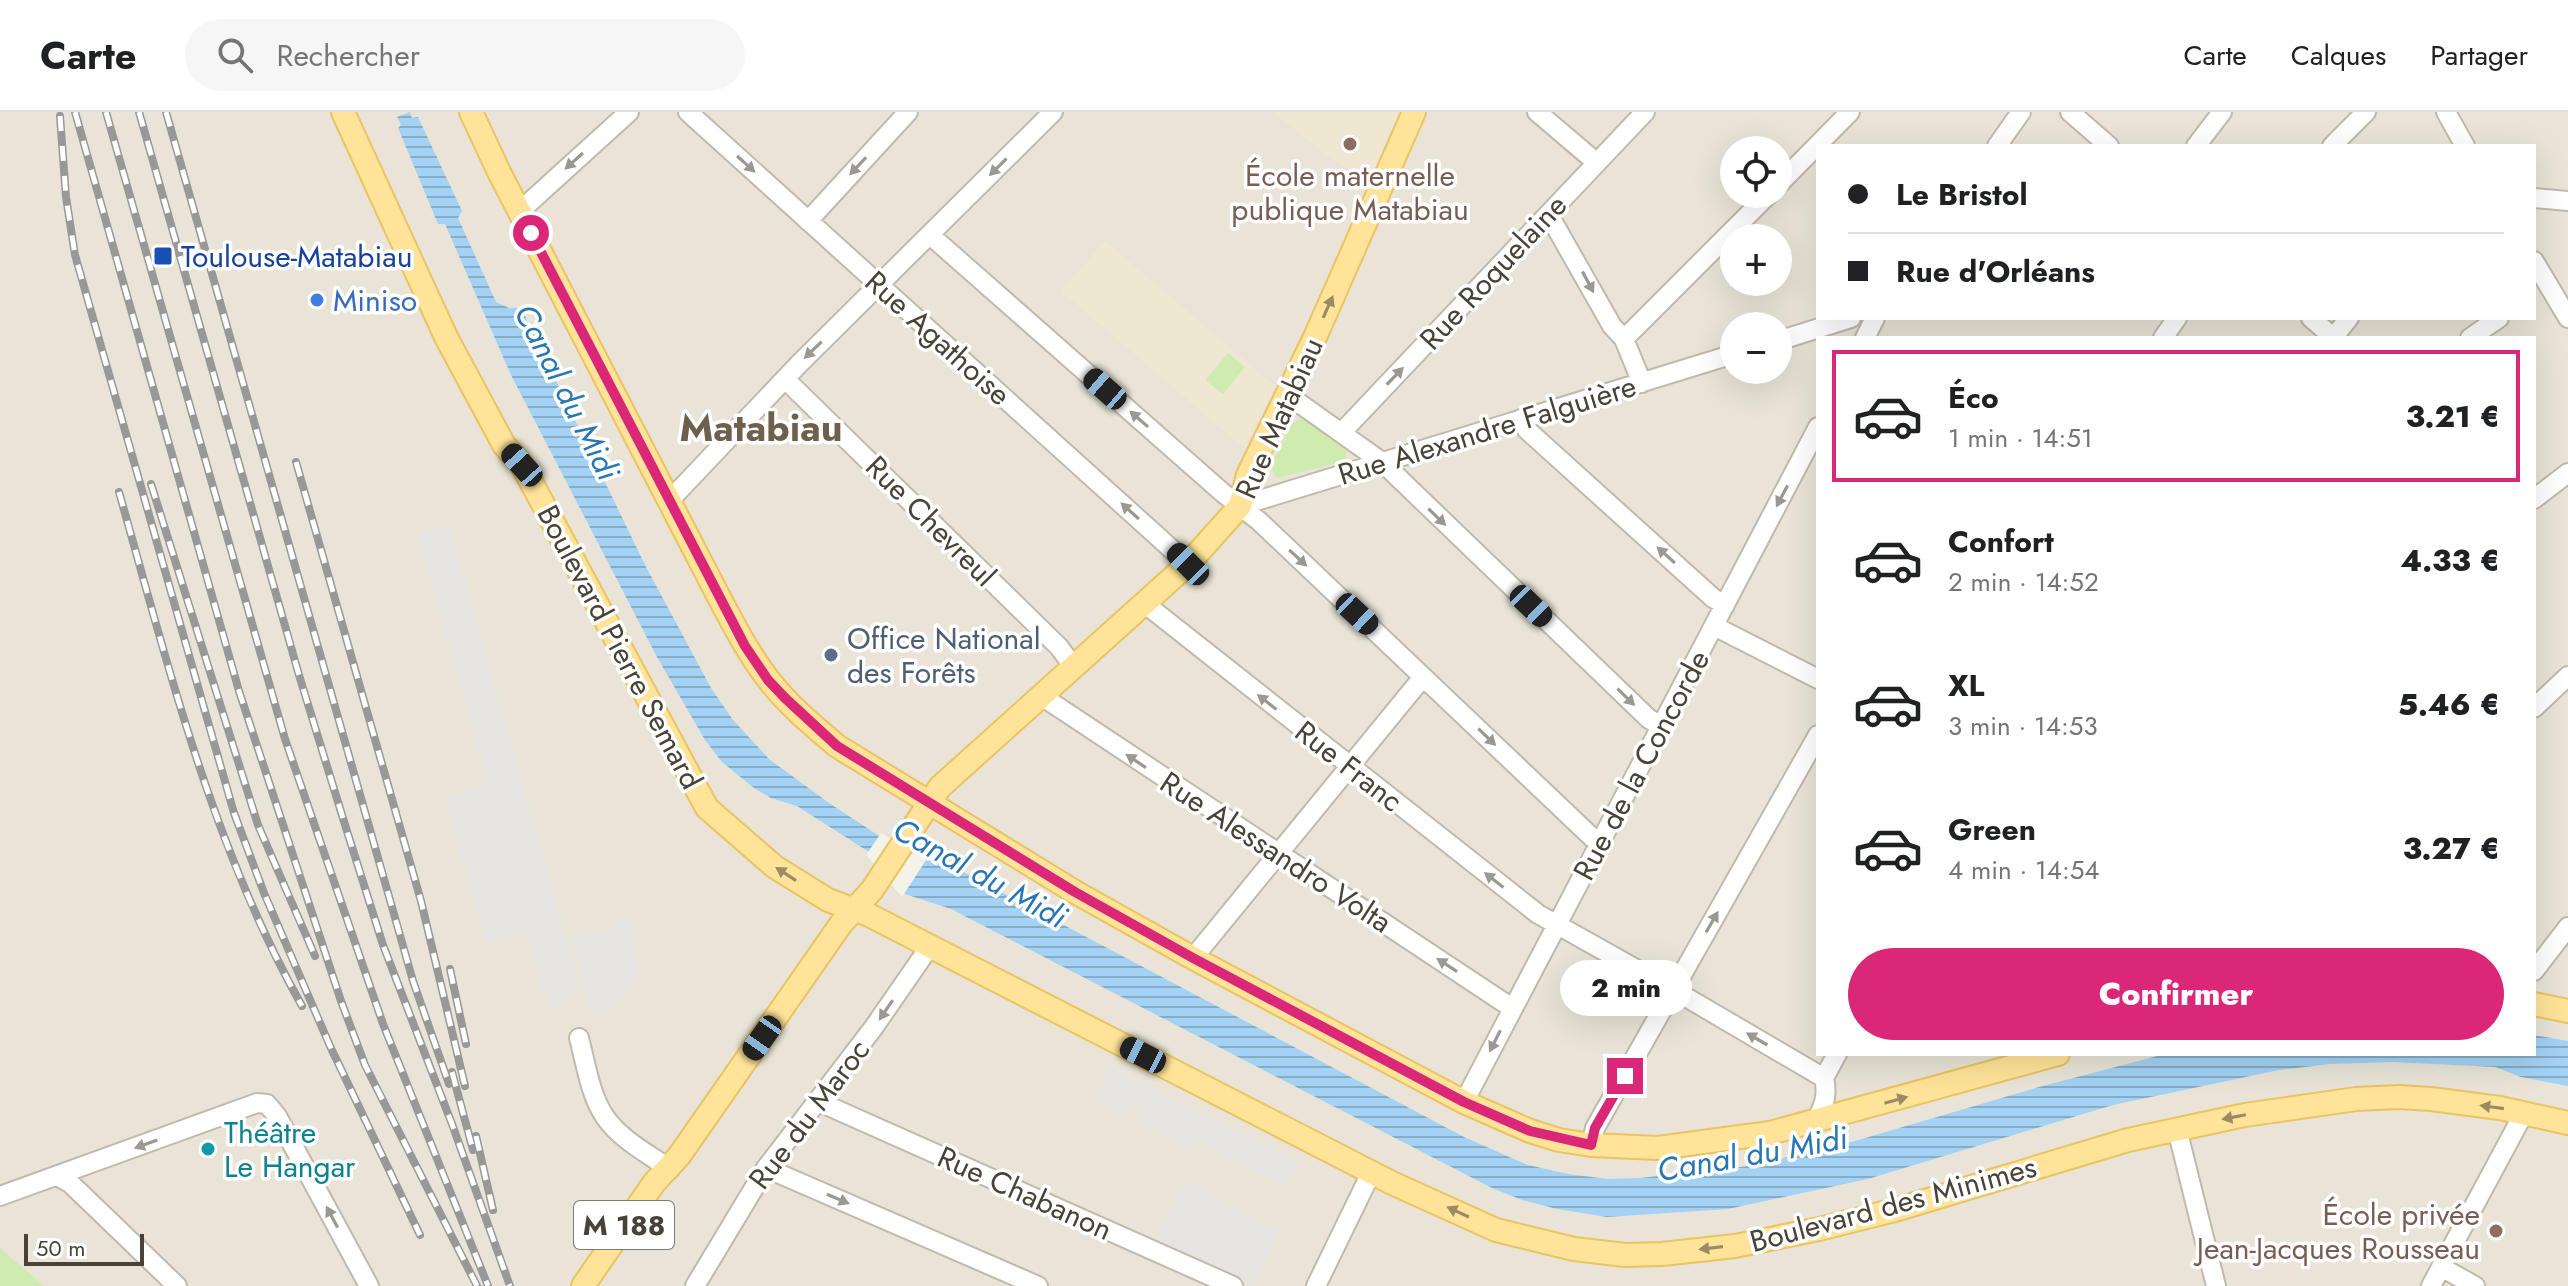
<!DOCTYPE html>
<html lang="fr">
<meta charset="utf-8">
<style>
body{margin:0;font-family:Jost,sans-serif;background:#f6f6f6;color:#202124;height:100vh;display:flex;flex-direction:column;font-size:30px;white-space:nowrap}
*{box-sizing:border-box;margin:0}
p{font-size:26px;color:#757577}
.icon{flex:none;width:44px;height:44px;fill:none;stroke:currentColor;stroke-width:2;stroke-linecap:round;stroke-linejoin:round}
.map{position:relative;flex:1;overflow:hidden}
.side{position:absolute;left:1816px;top:224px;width:720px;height:720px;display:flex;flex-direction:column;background:#fff;border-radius:0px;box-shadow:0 8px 32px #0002}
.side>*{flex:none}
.hud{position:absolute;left:1816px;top:32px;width:720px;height:176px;border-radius:0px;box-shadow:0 8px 32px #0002;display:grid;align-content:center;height:176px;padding:0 32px;background:#fff}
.fabs{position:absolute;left:1720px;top:24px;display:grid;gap:16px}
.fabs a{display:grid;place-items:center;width:72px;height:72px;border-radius:50%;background:#fff;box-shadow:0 8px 32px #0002;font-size:40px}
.scale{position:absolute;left:24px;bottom:20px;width:120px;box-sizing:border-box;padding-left:8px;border:4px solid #494237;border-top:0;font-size:22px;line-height:28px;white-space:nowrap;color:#494237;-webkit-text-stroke:6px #fff;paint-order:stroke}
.end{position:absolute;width:36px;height:36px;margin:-18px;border:10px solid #db2777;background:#fff;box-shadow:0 0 0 4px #fff}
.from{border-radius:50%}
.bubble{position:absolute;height:56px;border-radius:28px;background:#fff;box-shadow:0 8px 32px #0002;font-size:26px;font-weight:800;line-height:56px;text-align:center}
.car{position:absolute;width:24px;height:48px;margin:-24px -12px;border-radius:10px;box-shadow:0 0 6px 2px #0007;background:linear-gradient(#222 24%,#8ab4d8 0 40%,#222 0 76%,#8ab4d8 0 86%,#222 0)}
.hud b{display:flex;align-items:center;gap:28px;height:76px;font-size:30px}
.hud b+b{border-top:2px solid #e0e0e0}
.hud i{width:20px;height:20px;background:#202124}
ul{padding:14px 0 0;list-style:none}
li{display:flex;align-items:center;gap:24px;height:132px;margin:0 16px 12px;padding:0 16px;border:4px solid transparent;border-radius:0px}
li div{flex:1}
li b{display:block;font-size:30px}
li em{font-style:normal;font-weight:800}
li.active{border-color:#db2777}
li>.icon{width:72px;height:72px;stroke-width:1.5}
.cta{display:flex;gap:16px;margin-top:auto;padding:16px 32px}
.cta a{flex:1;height:92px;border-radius:48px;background:#db2777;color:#fff;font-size:32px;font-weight:800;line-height:92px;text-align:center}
header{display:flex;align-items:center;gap:48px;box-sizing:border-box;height:112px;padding:0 40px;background:#fff;border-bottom:2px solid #e0e0e0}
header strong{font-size:38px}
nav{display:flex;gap:44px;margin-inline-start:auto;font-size:28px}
.search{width:560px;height:72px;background:#f6f6f6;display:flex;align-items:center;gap:20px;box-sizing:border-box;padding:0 28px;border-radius:44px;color:#757577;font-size:30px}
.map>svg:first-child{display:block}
.residential{fill:#e9e4d7;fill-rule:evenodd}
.education{fill:#efe7d2}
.park{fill:#d0ebb0}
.parking{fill:#e6e4e1}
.water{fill:url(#water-rules)}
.pier{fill:#f5f2e9}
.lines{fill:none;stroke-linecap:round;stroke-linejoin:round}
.minor-casing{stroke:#c1baab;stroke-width:22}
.major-casing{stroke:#eac362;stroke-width:26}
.minor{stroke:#fff;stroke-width:18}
.major{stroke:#ffe398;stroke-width:22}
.rail-casing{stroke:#989898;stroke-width:8}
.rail{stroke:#fff;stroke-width:5;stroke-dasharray:15;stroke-linecap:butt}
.oneway{fill:#9b9791}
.oneway2{fill:#9b8a63}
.route{stroke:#db2777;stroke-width:10}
.education-dot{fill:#8d6e63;stroke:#fff;stroke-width:3}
.transit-dot{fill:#1a4fb4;stroke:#fff;stroke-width:3}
.shop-dot{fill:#3f7fe0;stroke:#fff;stroke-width:3}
.service-dot{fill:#5c6f8a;stroke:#fff;stroke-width:3}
.culture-dot{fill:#0f9aa8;stroke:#fff;stroke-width:3}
.labels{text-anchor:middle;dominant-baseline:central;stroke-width:7;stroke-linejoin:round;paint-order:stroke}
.shield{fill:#fff;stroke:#807b73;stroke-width:2}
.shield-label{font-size:28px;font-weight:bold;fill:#494237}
.education-label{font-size:30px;fill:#785e54;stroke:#fff}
.transit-label{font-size:30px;fill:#164399;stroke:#fff;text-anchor:start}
.street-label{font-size:30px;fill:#494237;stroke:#fff}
.shop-label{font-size:30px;fill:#366cbe;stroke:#fff;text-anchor:start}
.service-label{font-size:30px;fill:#4e5e75;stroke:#fff;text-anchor:start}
.culture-label{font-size:30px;fill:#0d838f;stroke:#fff;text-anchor:start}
.water-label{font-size:32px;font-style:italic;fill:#2877b3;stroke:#fff}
.district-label{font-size:38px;font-weight:bold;fill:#6d614d;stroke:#fff}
</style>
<header>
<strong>Carte</strong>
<div class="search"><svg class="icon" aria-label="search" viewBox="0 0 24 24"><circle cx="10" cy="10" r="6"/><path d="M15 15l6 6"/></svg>Rechercher</div>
<nav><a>Carte</a><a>Calques</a><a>Partager</a></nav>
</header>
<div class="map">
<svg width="2568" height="1174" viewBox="0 0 2568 1174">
<defs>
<pattern id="water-rules" width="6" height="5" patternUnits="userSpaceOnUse" patternTransform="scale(2)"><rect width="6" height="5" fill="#a3d2f4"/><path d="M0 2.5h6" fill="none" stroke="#87acc6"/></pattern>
</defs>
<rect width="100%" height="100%" fill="#f5f2e9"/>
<path class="residential" d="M0,0H2568V1174H0ZM1818,34H2534V206H1818ZM1734,38H1778V82H1734ZM1734,126H1778V170H1734ZM1734,214H1778V258H1734ZM1818,226H2534V942H1818Z"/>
<path class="education" d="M1273,0H1400L1370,70L1329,45Z
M1105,129L1275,274L1244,336L1061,179Z"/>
<path class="park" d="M1228,241L1245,255L1223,282L1205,268Z
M1301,307L1306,308L1346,336V346L1343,350L1277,366L1270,355L1293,311Z
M0,1136L44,1174H0Z"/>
<path class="parking" d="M449,413L582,880L566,885L567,892L550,897L526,821L486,829L445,686L489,673L418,422Z
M632,804L636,859L631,876L609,900L591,905L571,822H594L614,816Z
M1111,954L1139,969L1301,1051L1285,1074L1198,1028L1192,1038L1135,1009L1141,996L1129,990L1120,1002L1093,988Z
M1187,1068L1267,1115L1279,1118L1253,1174L1154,1130Z"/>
<path class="water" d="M410,0L412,6L418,5L462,99L458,106L496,190L509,196H521L645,453L711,576L733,608L770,648L832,693L913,746L943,749L1464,1025L1528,1053L1568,1062L1608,1067L1640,1066L1749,1054L1848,1031L2039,975L2165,942H2534V923L2568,929V974L2521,965L2495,955L2393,950L2330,952L2279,958L2113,993L1868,1067L1728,1097L1607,1105L1557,1097L1522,1088L1492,1076L951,797L905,782L869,740L797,694L771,686L754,676L722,650L705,628L657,545L511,263L445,112H438L398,16L401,13L397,5Z"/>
<path class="pier" d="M881,721L914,742H930L902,785L866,743Z"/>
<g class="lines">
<g class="minor-casing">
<path id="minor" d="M688,0L1188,452
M1537,0L1597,51
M2070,0L2109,34
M2446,0L2465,34
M1997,34L2021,0
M2196,34L2222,0
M2332,34L2366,0
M1778,73L1850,0
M2534,86L2568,89
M520,99L629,0
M1549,103L1612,214L1624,227L1642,271
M808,109L908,0
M930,123L1223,381L1259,409L1599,732
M2534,149L2568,206
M2311,206L2334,226
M1865,226L1875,206
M2163,226L2177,206
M2333,226L2349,206
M2470,226L2499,206
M1624,227L1769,82
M1778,229L1851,206
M785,267L1059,535L1073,554
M1285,286L1299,291L1382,350L1649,607L1660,613
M1521,307L1527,318L1713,486L1725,493
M1342,320L1645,0
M2534,387L2568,361
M669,389L799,252L1053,0
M1240,394L1734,242
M1144,491L1538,802L1679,881L1824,966C1828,983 1824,994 1816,1009
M1714,514L1818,567
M1040,583L1512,896
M2534,596L2568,564
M1193,846L1423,565
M2534,859L2568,815
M579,926C586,952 590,983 605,1005C620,1027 648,1042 670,1057
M1824,966L1837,942
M817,989L1233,1174
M1464,990L1818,315
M2177,1017L2216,1174
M1591,1033L1595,1016L1818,623
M766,1056L1038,1174
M57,1064L70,1071L177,1174
M0,1084L257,991L267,992L277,1004L369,1174
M2441,1155L2475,1174
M695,1174L766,1056L874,915L930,834
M1316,1174L1371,1061
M2431,1174L2524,1001"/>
</g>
<g class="major-casing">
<path id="major" d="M343,0L446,225L504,333L522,353L707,696L775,755L828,788L869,803L1392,1071L1496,1118L1574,1137L1625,1143L1662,1142L1735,1134L1819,1117L1895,1098L2128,1028L2245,1003L2356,987L2399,985L2431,987L2500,996L2568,1011
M471,0L500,62L722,491C736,517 750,544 768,567C788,593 812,613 837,634L1075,780L1193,846L1464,990L1530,1019L1559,1028L1591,1033L1658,1036L1770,1021L2058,942
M2534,892L2568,899
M583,1174L654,1071L679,1044L841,812L872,778L940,675L1188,452L1240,394L1248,363L1316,223L1414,0"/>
</g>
<use href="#minor" class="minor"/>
<use href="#major" class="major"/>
<g class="rail-casing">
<path id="rail" d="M75,0L239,579L341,889L365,953L477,1174
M106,0L285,627L383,912L488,1174
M139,0L299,563L346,716L383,833L452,1012L510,1174
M166,0L413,869L449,972
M60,4L66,85L75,143L234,701L264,781L330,934L420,1123
M296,350L421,789L465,974
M151,372L258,713L315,844
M119,380C169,556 212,734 302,894
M450,857L466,932
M452,960L473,1038
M476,1024L493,1098"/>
</g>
<use href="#rail" class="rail"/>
</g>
<defs><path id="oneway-solid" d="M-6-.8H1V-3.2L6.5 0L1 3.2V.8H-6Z" transform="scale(2)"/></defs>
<g class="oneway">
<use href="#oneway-solid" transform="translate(574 49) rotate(138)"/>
<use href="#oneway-solid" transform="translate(746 52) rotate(42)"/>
<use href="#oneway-solid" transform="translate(858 54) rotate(133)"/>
<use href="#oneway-solid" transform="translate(998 55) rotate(135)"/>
<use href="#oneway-solid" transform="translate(1588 170) rotate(62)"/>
<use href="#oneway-solid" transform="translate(813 238) rotate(136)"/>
<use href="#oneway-solid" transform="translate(1395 264) rotate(-46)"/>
<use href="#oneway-solid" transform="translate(1139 307) rotate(-139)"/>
<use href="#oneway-solid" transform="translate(1782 384) rotate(118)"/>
<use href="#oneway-solid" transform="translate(1130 399) rotate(-138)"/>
<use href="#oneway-solid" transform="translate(1437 405) rotate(44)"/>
<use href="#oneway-solid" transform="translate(1666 443) rotate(-138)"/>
<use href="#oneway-solid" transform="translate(1298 446) rotate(43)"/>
<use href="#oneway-solid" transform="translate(1626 585) rotate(44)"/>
<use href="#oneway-solid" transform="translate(1267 590) rotate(-142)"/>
<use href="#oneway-solid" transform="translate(1487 625) rotate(44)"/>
<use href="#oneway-solid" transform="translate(1136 649) rotate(-146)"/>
<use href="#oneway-solid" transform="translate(1494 768) rotate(-142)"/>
<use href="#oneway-solid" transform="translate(1712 810) rotate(-60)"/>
<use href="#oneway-solid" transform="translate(1447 853) rotate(-147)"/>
<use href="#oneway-solid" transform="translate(886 898) rotate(124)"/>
<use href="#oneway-solid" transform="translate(1757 927) rotate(-150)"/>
<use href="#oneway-solid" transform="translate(1495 929) rotate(117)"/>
<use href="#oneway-solid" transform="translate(146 1032) rotate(160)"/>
<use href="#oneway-solid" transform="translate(838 1087) rotate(23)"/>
<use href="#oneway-solid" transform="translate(332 1105) rotate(-118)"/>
</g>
<g class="oneway2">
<use href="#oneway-solid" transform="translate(1328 195) rotate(-66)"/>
<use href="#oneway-solid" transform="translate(786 762) rotate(-147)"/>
<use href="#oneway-solid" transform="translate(1896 988) rotate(-16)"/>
<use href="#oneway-solid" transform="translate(2492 995) rotate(-172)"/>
<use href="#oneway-solid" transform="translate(2234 1005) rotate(169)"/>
<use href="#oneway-solid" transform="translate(1458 1100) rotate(-155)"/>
<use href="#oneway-solid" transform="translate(1711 1136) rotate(173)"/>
</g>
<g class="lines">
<path class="route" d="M531,121L745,534L768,568L785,586L837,634L1075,780L1193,846L1464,990L1530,1019L1591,1033L1595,1016L1625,964"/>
</g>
<g class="education-dot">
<circle cx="1350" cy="32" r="8"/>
<circle cx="2496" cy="1119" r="8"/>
</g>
<rect class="transit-dot" x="153" y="134" width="20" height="20" rx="4"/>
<circle class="shop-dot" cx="317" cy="188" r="8"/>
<circle class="service-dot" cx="831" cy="543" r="8"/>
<circle class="culture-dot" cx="208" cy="1037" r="8"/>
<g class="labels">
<rect class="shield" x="574" y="1089" width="100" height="48" rx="6"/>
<g class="shield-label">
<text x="624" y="1113">M 188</text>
</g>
<g class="education-label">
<text x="1350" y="63">École maternelle<tspan x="1350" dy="34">publique Matabiau</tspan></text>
<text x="2480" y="1102" text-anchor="end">École privée<tspan x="2480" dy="34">Jean-Jacques Rousseau</tspan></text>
</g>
<g class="transit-label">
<text x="181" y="144">Toulouse-Matabiau</text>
</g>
<g class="street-label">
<text transform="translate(1493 160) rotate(-47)">Rue Roquelaine</text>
<text transform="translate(938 226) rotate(42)">Rue Agathoise</text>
<text transform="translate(1279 306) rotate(-66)">Rue Matabiau</text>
<text transform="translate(1487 318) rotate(-17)">Rue Alexandre Falguière</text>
<text transform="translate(931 409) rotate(45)">Rue Chevreul</text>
<text transform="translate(620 535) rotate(62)">Boulevard Pierre Semard</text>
<text transform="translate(1641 653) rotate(-62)">Rue de la Concorde</text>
<text transform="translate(1349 654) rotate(38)">Rue Franc</text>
<text transform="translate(1276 740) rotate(33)">Rue Alessandro Volta</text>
<text transform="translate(809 1002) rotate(-53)">Rue du Maroc</text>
<text transform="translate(1025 1081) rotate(24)">Rue Chabanon</text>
<text transform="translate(1893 1092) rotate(-15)">Boulevard des Minimes</text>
</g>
<g class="shop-label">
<text x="333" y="188">Miniso</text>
</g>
<g class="service-label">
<text x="847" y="526">Office National<tspan x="847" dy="34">des Forêts</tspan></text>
</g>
<g class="culture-label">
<text x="224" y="1020">Théâtre<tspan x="224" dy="34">Le Hangar</tspan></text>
</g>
<g class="water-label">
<text transform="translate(567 280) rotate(63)">Canal du Midi</text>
<text transform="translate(980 761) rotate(29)">Canal du Midi</text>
<text transform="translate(1752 1042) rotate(-10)">Canal du Midi</text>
</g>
<g class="district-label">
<text x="761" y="315">Matabiau</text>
</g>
</g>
</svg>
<div class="fabs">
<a><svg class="icon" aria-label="locate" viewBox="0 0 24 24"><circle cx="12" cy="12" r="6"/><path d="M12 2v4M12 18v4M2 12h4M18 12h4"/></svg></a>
<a>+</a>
<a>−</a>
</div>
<div class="scale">50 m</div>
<i class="end from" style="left:531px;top:121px"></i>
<i class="end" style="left:1625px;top:964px"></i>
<div class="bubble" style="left:1560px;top:848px;width:132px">2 min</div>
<i class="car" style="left:1105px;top:277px;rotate:311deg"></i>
<i class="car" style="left:522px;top:353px;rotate:318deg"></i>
<i class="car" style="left:1188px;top:452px;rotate:315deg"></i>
<i class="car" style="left:1531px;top:494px;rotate:134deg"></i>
<i class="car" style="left:1357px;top:502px;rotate:133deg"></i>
<i class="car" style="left:762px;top:926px;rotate:215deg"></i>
<i class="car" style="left:1143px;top:943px;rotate:297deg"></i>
<div class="hud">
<b><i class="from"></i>Le Bristol</b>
<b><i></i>Rue d'Orléans</b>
</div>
<section class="side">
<ul>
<li class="active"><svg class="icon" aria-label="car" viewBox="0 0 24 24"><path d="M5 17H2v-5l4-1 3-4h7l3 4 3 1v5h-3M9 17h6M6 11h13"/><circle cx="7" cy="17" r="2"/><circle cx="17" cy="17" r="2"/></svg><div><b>Éco</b><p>1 min · 14:51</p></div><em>3.21 €</em></li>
<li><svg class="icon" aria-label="car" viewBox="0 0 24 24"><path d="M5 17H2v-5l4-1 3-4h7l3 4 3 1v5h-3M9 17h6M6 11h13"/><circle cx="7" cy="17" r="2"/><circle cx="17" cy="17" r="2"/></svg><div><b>Confort</b><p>2 min · 14:52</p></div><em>4.33 €</em></li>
<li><svg class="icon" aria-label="car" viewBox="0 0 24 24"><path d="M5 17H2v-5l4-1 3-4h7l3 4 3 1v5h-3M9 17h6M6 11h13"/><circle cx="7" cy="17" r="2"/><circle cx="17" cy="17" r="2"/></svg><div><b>XL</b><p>3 min · 14:53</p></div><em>5.46 €</em></li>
<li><svg class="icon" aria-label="car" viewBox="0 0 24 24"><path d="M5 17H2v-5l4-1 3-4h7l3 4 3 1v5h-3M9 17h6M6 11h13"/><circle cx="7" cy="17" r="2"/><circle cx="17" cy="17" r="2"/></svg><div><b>Green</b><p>4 min · 14:54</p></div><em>3.27 €</em></li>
</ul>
<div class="cta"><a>Confirmer</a></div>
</section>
</div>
